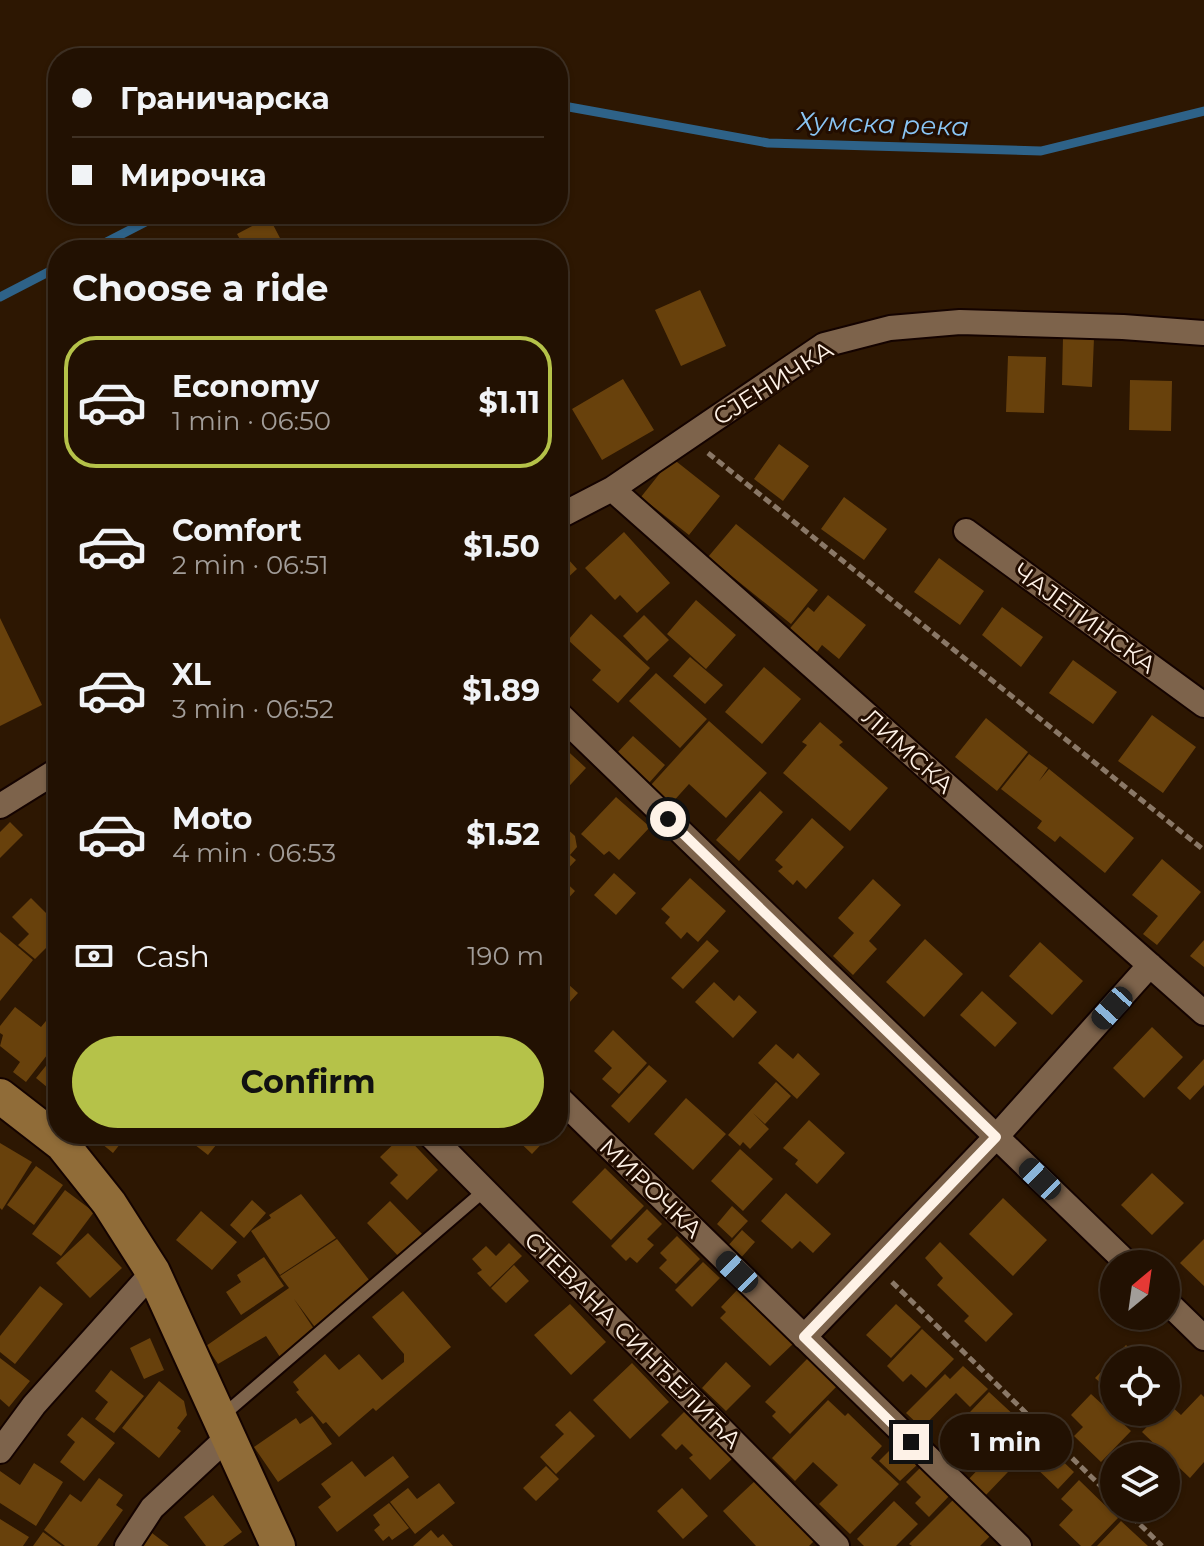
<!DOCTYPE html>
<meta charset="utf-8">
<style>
body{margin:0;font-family:Montserrat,sans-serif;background:#2e1f11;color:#f1f3f6;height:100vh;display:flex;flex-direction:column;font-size:30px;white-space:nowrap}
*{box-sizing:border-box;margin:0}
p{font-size:26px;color:#a29d99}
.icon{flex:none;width:44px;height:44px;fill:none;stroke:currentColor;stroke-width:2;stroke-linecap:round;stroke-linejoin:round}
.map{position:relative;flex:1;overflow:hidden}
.sheet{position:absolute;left:48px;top:240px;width:520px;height:904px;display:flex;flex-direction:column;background:#221102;border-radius:32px;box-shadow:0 2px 6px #0004,0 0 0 2px #3f3124}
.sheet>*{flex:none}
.guide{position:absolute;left:48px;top:48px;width:520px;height:176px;border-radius:32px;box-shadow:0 2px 6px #0004,0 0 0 2px #3f3124;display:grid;align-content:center;height:176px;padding:0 24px;background:#221102}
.needle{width:52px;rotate:29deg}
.tools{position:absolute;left:1100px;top:1250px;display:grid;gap:16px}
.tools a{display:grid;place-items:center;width:80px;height:80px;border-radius:50%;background:#221102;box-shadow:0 2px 6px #0004,0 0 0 2px #3f3124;font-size:40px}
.end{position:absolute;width:36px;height:36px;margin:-18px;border:10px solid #fef2e7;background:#111;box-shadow:0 0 0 4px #111}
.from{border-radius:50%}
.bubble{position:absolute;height:56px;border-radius:28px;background:#221102;box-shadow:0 2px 6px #0004,0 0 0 2px #3f3124;font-size:26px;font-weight:700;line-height:56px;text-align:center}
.car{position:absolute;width:24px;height:48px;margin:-24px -12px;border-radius:10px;box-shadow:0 0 6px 2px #0007;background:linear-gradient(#222 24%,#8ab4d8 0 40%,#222 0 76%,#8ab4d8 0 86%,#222 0)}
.guide b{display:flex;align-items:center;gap:28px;height:76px;font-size:30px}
.guide b+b{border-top:2px solid #3f3124}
.guide i{width:20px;height:20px;background:#f1f3f6}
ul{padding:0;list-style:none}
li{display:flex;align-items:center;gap:24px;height:132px;margin:0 16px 12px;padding:0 8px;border:4px solid transparent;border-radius:32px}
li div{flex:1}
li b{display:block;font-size:30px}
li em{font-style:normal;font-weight:700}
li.active{border-color:#b5c249}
li>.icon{width:72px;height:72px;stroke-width:1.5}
h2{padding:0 24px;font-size:36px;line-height:96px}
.pay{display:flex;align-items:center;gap:20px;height:88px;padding:0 24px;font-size:30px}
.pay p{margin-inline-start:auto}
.action{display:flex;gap:16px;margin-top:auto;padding:16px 24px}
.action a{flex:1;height:92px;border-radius:48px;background:#b5c249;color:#111;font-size:32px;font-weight:700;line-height:92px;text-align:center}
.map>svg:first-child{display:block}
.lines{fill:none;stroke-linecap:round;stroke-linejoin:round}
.stream{stroke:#2e6288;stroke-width:9}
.building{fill:#68410c}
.lane-casing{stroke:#140300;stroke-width:16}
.street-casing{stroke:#140300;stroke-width:28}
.secondary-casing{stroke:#140300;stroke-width:38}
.path{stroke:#8a7867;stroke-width:5;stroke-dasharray:8 4;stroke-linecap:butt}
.lane{stroke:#7d634b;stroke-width:12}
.street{stroke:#7d634b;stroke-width:24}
.secondary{stroke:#906c38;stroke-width:34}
.route{stroke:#fef2e7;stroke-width:10}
.labels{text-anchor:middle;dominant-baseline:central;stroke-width:6;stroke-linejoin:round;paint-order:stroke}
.street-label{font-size:24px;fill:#fef2e7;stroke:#220d00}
.water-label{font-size:26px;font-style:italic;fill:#8ac6f5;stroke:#220d00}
</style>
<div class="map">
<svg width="1204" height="1546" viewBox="0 0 1204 1546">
<rect width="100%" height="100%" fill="#2d1702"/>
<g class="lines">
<path class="stream" d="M558,105L768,143L1041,151L1204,111
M91,250L161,214
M0,297L58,267"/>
</g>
<path class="building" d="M269,217L280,238L257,250H246L237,234Z
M700,290L726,346L681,366L655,310Z
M1063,337L1094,338L1092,387L1062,385Z
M1008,356L1046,357L1044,413L1006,412Z
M623,379L654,430L602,460L572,409Z
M1130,380L1172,381L1171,431L1129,430Z
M779,444L809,466L783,501L754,479Z
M672,458L720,496L689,535L641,497Z
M844,497L887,529L864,560L821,529Z
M736,524L818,590L791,624L708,557Z
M624,532L670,583L637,613L620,595L615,600L585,568Z
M558,548L577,569L564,581L558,575Z
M939,558L984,591L960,625L914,592Z
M828,595L866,625L839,659L822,645L814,656L786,633L808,607L814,612Z
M696,600L736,635L706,669L667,634Z
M1002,607L1043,637L1021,667L982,635Z
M591,614L650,668L618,703L592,680L601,670L568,640Z
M644,615L669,640L647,661L623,636Z
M0,618L42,705L0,726Z
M690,657L723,685L705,704L673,676Z
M1073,660L1117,692L1093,724L1049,693Z
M764,667L801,699L762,744L725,712Z
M656,673L707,719L680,748L629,701Z
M1152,715L1196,747L1163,793L1118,761Z
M986,718L1028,752L997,791L955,757Z
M709,721L767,773L726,818L689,784L671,804L651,785Z
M820,722L843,742L839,745L888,788L850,831L783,773L807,745L802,742Z
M633,736L665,765L649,783L617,753Z
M558,742L586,768L558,798Z
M1029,754L1048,768L1039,781L1049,769L1134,838L1105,873L1060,836L1055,842L1037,828L1042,821L1001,789Z
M760,791L783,812L739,861L716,840Z
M616,797L650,827L619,860L609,851L604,855L581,834Z
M812,818L844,847L806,889L797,880L793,885L778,871L783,867L775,860Z
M10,822L23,835L0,858V832Z
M558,825L564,826L575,836L577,847L570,855L576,860L562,875L558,872Z
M1162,859L1201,892L1157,945L1143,934L1158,916L1132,895Z
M614,873L636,893L616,915L594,895Z
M558,875L575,891L558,910Z
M690,878L726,911L698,942L687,932L681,939L665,923L670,917L661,909Z
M873,879L901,905L869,941L877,949L853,975L833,956L854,933L838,918Z
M31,898L58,925V936L35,959L18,945L29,934L12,917Z
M0,932L33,960L0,1001Z
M925,939L963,974L924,1017L886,982Z
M707,940L719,951L683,989L671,978Z
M1204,940V967L1190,956Z
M1040,942L1083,981L1052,1015L1009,976Z
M714,982L734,1001L739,995L757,1012L733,1038L695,1002Z
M568,984L578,993L558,1015V994Z
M982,991L1017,1023L995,1047L960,1015Z
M15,1007L41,1027L55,1010L58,1012V1041L26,1082L13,1072L20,1062L0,1046L3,1035L0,1033V1026Z
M1152,1027L1183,1057L1144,1098L1113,1068Z
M613,1030L647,1063L619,1094L602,1079L612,1068L594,1051Z
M776,1044L793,1059L798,1053L820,1074L797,1099L758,1063Z
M58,1051V1086L53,1092L36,1078Z
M1204,1059V1085L1190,1100L1177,1088Z
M649,1065L667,1081L629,1123L611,1106Z
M776,1082L791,1096L765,1124L753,1113L769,1129L750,1149L743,1142L740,1146L728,1135Z
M686,1098L726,1134L693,1170L654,1134Z
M809,1120L845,1153L817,1184L795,1164L798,1160L783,1148Z
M90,1134H128L113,1153Z
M181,1134H225L208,1155Z
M404,1134L438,1170L407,1200L390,1183L398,1175L380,1157Z
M511,1134H551L532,1154Z
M0,1143L32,1162L2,1210L0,1208Z
M740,1149L773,1179L743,1211L711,1181Z
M36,1166L63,1185L34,1225L7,1205Z
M605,1168L644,1206L611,1240L572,1202Z
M1152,1173L1184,1203L1152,1235L1121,1205Z
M65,1190L94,1212L61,1256L32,1234Z
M786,1193L831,1234L813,1253L800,1241L792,1249L761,1221Z
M301,1194L336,1238L280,1275L251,1231L271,1218L269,1215Z
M1003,1198L1047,1240L1013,1276L969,1234Z
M252,1200L266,1213L244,1238L230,1225Z
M390,1201L425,1237L401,1259L367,1223Z
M732,1206L748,1221L732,1238L717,1224Z
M647,1209L662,1224L647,1239L654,1245L637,1263L630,1257L626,1261L611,1246Z
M201,1211L237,1242L212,1270L176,1240Z
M742,1230L755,1242L739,1260L726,1248Z
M88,1233L122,1268L90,1298L56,1263Z
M677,1236L700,1259L676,1284L659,1268L667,1260L660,1253Z
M337,1239L373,1285L317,1330L294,1299L316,1332L282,1360L266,1336L218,1364L206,1346L289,1288L280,1276Z
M1204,1239V1286L1180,1263Z
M940,1242L1013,1314L986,1342L964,1321L969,1316L937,1285L943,1278L925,1258Z
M509,1243L522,1256L490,1287L477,1273L482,1270L472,1259L486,1246L496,1256Z
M264,1257L284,1286L241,1315L226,1292L241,1282L237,1275Z
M703,1262L720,1278L692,1307L675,1290Z
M514,1265L529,1281L506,1303L491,1288Z
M40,1286L63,1304L15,1364L0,1352V1336Z
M738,1289L794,1343L770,1366L720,1318L726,1312L721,1307Z
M403,1291L451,1347L376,1411L373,1408L339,1437L326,1422L323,1424L296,1392L299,1390L293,1382L325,1354L339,1370L359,1354L382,1380L404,1362V1354L372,1317Z
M570,1304L606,1342L571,1375L534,1335Z
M896,1304L921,1327L891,1358L866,1335Z
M922,1329L954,1359L926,1388L911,1374L903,1382L887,1366Z
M150,1338L164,1370L144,1379L130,1348Z
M1126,1345L1142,1360H1114V1395L1095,1378Z
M0,1358L30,1381L9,1407L0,1399Z
M808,1358L837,1386L790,1434L772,1416L776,1412L765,1402Z
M726,1362L751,1386L726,1411L702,1388Z
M632,1363L669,1402L630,1439L593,1400Z
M963,1366L988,1389L970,1407L956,1393L922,1428L906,1413L945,1374L950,1379Z
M111,1370L144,1396L114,1433L95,1419L108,1402L95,1391Z
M159,1381L184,1401L187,1415L177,1428L181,1431L159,1458L122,1428Z
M989,1392L1017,1418L981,1457L953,1430Z
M1091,1394L1131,1431L1101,1462L1074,1436L1083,1427L1071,1415Z
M1201,1394L1204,1397V1462L1190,1478L1142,1432L1161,1412H1166L1169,1404L1181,1415Z
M828,1400L845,1416L848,1413L882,1446L871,1458L899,1484L850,1534L819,1504L838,1485L813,1462L795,1481L772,1458Z
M570,1411L595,1436L556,1474L540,1457L564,1434L555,1425Z
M684,1412L710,1438L713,1435L734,1457L710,1480L689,1458L693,1455L682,1444L676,1450L661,1435Z
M312,1416L332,1444L278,1482L254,1447L296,1418L300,1424Z
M82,1417L115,1443L84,1481L60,1462L75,1442L67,1435Z
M1022,1423L1045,1444L1033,1458L1027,1452L985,1496L968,1480Z
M897,1443L919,1463L900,1481L879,1461Z
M1048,1447L1074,1472L1058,1489L1032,1464Z
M393,1456L409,1477L337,1532L318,1507L331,1497L321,1484L352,1461L365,1477Z
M34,1463L63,1482L36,1526L0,1503V1471L20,1485Z
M923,1465L952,1493L929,1517L915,1503L921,1497L906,1482Z
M546,1466L559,1479L536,1501L523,1488Z
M99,1478L123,1495L116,1505L123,1510L97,1546H65L44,1530L70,1494L81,1502Z
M757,1479L815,1540L809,1546H756L723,1511Z
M1079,1480L1118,1518L1091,1546H1081L1059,1525L1073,1510L1061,1499Z
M439,1483L455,1503L415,1534L390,1502L408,1488L417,1499Z
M682,1488L708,1516L683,1539L657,1511Z
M213,1495L242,1532L223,1546H206L184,1517Z
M956,1497L993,1533L980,1546H912L909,1544Z
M894,1501L918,1524L896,1546H864L857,1539Z
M389,1503L409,1528L392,1540L389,1536L383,1541L374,1530L380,1525L373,1515Z
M0,1519L29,1537L23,1546H0Z
M1121,1521L1148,1546H1097Z
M431,1530L438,1538L443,1534L453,1546H413Z
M43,1532L62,1546H33Z
M152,1533L169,1546H143Z"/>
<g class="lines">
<g class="lane-casing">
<path id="lane" d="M221,1417L485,1190"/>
</g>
<g class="street-casing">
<path id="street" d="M612,489L1204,1013
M558,517L612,489L824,345L890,328L960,322L1123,327L1204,333
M966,531L1204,705
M558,713L1128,1264
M0,806L58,770
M558,1097L1019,1546
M429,1134L837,1546
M1166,1301L1204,1338
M804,1337L996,1137L1150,965
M0,1451L34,1405L153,1272
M127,1546L152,1508L227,1438"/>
</g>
<g class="secondary-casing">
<path id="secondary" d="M0,1096L62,1144L109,1203L153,1272L278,1546"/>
</g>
<path class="path" d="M708,453L1204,850
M892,1282L1114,1499
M1123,1508L1162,1546"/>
<use href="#lane" class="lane"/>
<use href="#street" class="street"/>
<use href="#secondary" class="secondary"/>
</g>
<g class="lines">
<path class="route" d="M668,819L996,1137L804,1337L911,1442"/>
</g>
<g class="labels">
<g class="street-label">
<text transform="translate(773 383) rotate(-32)">СЈЕНИЧКА</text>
<text transform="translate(1085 618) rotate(36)">ЧАЈЕТИНСКА</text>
<text transform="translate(908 751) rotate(42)">ЛИМСКА</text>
<text transform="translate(651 1188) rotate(44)">МИРОЧКА</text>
<text transform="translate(633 1340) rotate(45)">СТЕВАНА СИНЂЕЛИЋА</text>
</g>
<g class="water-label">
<text transform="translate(883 124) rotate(2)">Хумска река</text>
</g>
</g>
</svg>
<div class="tools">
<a><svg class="needle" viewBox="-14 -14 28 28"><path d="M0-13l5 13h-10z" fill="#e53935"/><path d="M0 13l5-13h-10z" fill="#a29d99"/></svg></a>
<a><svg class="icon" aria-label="locate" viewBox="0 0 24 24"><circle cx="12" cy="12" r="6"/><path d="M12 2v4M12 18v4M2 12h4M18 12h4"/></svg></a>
<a><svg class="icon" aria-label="layers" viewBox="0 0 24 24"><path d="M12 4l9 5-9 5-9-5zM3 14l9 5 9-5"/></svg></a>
</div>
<i class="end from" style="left:668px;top:819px"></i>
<i class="end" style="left:911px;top:1442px"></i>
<div class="bubble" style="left:940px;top:1414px;width:132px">1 min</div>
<i class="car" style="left:1112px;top:1008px;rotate:222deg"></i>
<i class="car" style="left:1040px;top:1179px;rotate:314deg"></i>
<i class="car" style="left:737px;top:1272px;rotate:314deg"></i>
<div class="guide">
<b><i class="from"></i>Граничарска</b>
<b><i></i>Мирочка</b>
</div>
<section class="sheet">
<h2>Choose a ride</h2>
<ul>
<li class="active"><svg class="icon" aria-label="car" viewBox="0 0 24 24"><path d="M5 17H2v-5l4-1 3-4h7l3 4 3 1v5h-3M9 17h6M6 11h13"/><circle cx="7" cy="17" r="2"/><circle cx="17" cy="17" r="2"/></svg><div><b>Economy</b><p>1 min · 06:50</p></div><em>$1.11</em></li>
<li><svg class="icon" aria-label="car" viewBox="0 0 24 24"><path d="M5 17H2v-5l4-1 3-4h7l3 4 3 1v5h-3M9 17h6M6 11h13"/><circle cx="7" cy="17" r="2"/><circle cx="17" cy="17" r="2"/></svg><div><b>Comfort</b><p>2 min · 06:51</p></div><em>$1.50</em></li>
<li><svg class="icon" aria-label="car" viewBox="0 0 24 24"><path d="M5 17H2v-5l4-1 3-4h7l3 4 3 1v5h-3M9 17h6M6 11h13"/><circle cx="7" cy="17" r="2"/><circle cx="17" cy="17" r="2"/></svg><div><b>XL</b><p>3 min · 06:52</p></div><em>$1.89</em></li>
<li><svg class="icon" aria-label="car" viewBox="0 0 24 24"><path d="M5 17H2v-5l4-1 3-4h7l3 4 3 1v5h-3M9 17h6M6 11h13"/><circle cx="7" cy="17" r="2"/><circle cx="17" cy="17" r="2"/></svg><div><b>Moto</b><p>4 min · 06:53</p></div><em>$1.52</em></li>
</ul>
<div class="pay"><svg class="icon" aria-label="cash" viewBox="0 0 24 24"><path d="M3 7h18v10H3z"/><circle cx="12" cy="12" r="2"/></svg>Cash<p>190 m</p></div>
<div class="action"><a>Confirm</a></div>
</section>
</div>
